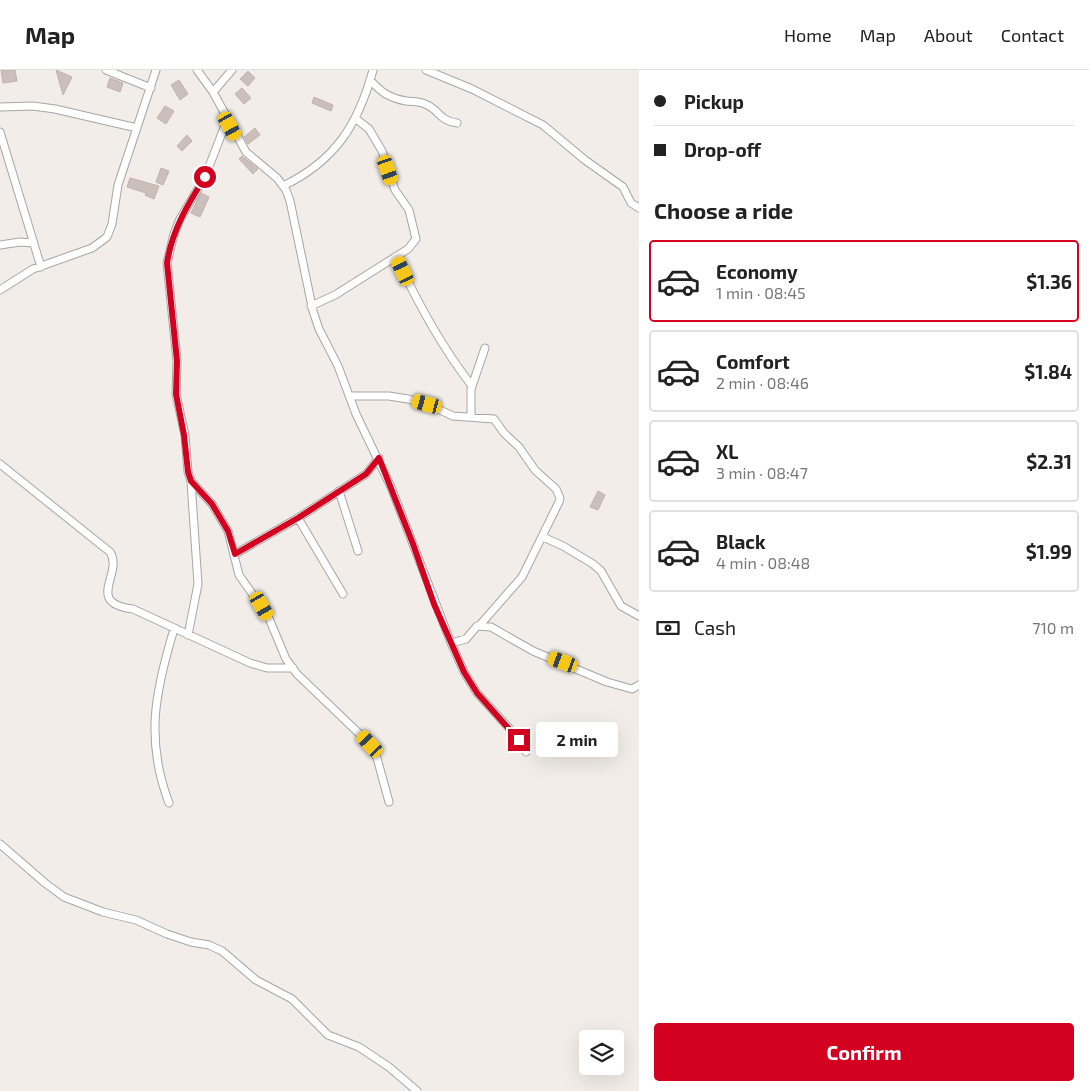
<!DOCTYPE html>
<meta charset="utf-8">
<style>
body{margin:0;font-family:"Exo 2",sans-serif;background:#f6f6f6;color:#222;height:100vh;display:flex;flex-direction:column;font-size:19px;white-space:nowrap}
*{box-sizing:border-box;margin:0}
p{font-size:16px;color:#767676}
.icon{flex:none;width:28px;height:28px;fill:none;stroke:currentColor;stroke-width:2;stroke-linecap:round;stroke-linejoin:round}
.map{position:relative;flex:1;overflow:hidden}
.drawer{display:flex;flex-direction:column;background:#fff;width:450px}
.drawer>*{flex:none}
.hud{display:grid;align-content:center;height:110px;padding:0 15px;background:#fff}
.tools{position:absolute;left:579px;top:960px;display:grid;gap:10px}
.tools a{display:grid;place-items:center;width:45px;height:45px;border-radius:5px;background:#fff;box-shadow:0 5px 20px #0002;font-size:25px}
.end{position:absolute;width:22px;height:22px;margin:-11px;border:6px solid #d30020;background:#fff;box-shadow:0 0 0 2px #fff}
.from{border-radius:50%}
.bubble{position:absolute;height:35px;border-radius:5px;background:#fff;box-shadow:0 5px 20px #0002;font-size:16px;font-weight:700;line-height:35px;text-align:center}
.car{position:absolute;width:15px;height:30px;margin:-15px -8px;border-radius:6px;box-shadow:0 0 4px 1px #0007;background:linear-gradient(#f5c518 24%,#345 0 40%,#f5c518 0 76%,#345 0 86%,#f5c518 0)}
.hud b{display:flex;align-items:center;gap:18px;height:48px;font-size:19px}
.hud b+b{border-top:1px solid #e0e0e0}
.hud i{width:12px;height:12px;background:#222}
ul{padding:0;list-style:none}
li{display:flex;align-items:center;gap:15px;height:82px;margin:0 10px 8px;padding:0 5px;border:2px solid #e0e0e0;border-radius:5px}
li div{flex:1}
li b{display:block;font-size:19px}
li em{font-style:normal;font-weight:700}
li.active{border-color:#d30020}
li>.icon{width:45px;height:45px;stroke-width:1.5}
h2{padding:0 15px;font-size:22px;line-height:60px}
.pay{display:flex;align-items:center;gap:12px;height:55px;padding:0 15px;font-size:19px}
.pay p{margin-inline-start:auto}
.button{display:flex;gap:10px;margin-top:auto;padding:10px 15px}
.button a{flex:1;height:58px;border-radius:5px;background:#d30020;color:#fff;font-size:20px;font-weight:700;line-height:58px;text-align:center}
header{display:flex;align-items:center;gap:30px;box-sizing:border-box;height:70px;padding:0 25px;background:#fff;border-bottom:1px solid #e0e0e0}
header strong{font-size:24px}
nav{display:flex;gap:28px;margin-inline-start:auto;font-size:18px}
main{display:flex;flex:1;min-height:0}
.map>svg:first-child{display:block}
.building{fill:#cabfbb;stroke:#c4b2aa}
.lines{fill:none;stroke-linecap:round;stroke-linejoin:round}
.street-casing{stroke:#a6a6a6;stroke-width:9}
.street{stroke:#fff;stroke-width:7}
.route{stroke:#d30020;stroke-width:6}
</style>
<header>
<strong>Map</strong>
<nav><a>Home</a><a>Map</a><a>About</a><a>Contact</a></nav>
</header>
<main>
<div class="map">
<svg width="639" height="1021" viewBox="0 0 639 1021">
<rect width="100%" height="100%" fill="#f2ede8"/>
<path class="building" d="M1,0H15L17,11L3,13Z
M56,0L72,7L63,25Z
M248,1L255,8L248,16L240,9Z
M110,8L123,13L120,22L107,17Z
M179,10L188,24L180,30L171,15Z
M242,18L251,28L244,34L235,24Z
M314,27L333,35L331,41L312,33Z
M165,36L174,41L166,54L157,48Z
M255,58L260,65L248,74L244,67Z
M187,65L192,71L182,81L177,76Z
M242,86L258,99L253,104L239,89Z
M161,98L169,101L163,115L156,112Z
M130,108L159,116L154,129L145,125L146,123L127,117Z
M201,123L209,127L200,147L191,143Z
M598,421L605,425L598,440L590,437Z"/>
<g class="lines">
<g class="street-casing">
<path id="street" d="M106,0L151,18
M197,0L213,22L246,82L277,108L286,120L290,131L313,241L319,259L338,296L356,344L391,417L451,573L464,602L477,623L509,658L526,682
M426,0L472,19L543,55L585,90L623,117L631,133L639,138
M370,10C381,22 389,28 406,31C412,32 418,31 425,34C439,39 439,51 457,53
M213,22L232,0
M0,37L33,36L55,39L137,58
M227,50L205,107L180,149L174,164L167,193L177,291L176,324L185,365L188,402L191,411L212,434L228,461L239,505L268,546L286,589L297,604L370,674L377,688L389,732
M0,62L41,197
M283,116C335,91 358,55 373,0
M0,175L20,172L33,173
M396,186C417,232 441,276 472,316
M0,220L33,199L92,178L107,167L112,154L118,115L156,0
M311,236L335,225L408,179L416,169L409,140L395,120L382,81L369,59L355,48
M350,326H389L408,329L427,334L453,346L494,349L504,363L519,377L535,400L556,419L560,428L559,432L522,507L479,556
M471,347V319L485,278
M0,394L110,482C124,503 84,533 133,539L250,593L267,598H293
M339,421L358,481
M298,448L343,524
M543,467L563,476L593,494L601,501L621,536L639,546
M235,484L298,448L366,404L379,388
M188,565L198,514L191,412
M451,573L466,569L477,556L491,557L533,581L607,612L632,619L639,615
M169,733C145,670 155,622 174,559
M0,774L45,813L64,827L103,842L136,850L167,864L191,872L209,875L222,881L256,910L292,929L328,965L359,977L389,997L417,1021"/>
</g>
<use href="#street" class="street"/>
</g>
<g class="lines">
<path class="route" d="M205,107C188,134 172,160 167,193L177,291L176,324L184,365L188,402L191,411L212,434L228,461L235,484L298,448L366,404L379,388L413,474L434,534L464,602L477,623L519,670"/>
</g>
</svg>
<div class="tools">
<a><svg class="icon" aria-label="layers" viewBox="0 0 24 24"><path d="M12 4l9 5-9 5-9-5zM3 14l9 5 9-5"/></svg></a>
</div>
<i class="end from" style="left:205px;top:107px"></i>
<i class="end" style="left:519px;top:670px"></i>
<div class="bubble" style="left:536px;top:652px;width:82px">2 min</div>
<i class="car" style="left:230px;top:56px;rotate:151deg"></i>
<i class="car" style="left:388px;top:100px;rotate:161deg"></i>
<i class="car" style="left:403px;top:201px;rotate:335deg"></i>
<i class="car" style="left:427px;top:334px;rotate:285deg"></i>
<i class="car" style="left:262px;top:536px;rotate:150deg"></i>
<i class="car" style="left:563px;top:592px;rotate:290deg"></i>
<i class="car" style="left:370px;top:674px;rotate:317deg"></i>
</div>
<section class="drawer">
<div class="hud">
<b><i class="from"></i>Pickup</b>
<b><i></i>Drop-off</b>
</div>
<h2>Choose a ride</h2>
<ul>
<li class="active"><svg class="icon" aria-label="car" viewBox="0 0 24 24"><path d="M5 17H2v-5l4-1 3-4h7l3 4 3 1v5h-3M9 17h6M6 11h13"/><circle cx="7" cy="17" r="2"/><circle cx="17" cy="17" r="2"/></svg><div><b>Economy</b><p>1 min · 08:45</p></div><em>$1.36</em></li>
<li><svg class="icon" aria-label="car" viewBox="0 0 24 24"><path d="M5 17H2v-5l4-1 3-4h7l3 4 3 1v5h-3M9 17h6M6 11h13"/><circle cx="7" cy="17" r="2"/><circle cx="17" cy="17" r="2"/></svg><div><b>Comfort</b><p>2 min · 08:46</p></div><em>$1.84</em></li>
<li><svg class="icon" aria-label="car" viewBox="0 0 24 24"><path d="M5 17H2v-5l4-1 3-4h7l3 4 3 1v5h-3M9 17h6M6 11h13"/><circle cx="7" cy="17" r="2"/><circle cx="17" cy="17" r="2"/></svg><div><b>XL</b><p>3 min · 08:47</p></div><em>$2.31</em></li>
<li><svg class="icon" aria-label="car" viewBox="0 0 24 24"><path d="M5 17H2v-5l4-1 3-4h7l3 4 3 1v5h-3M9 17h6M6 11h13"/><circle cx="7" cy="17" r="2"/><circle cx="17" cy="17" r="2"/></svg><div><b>Black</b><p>4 min · 08:48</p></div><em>$1.99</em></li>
</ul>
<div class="pay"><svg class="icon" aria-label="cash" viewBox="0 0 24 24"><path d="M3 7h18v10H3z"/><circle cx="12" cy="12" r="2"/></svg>Cash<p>710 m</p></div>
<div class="button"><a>Confirm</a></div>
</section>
</main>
